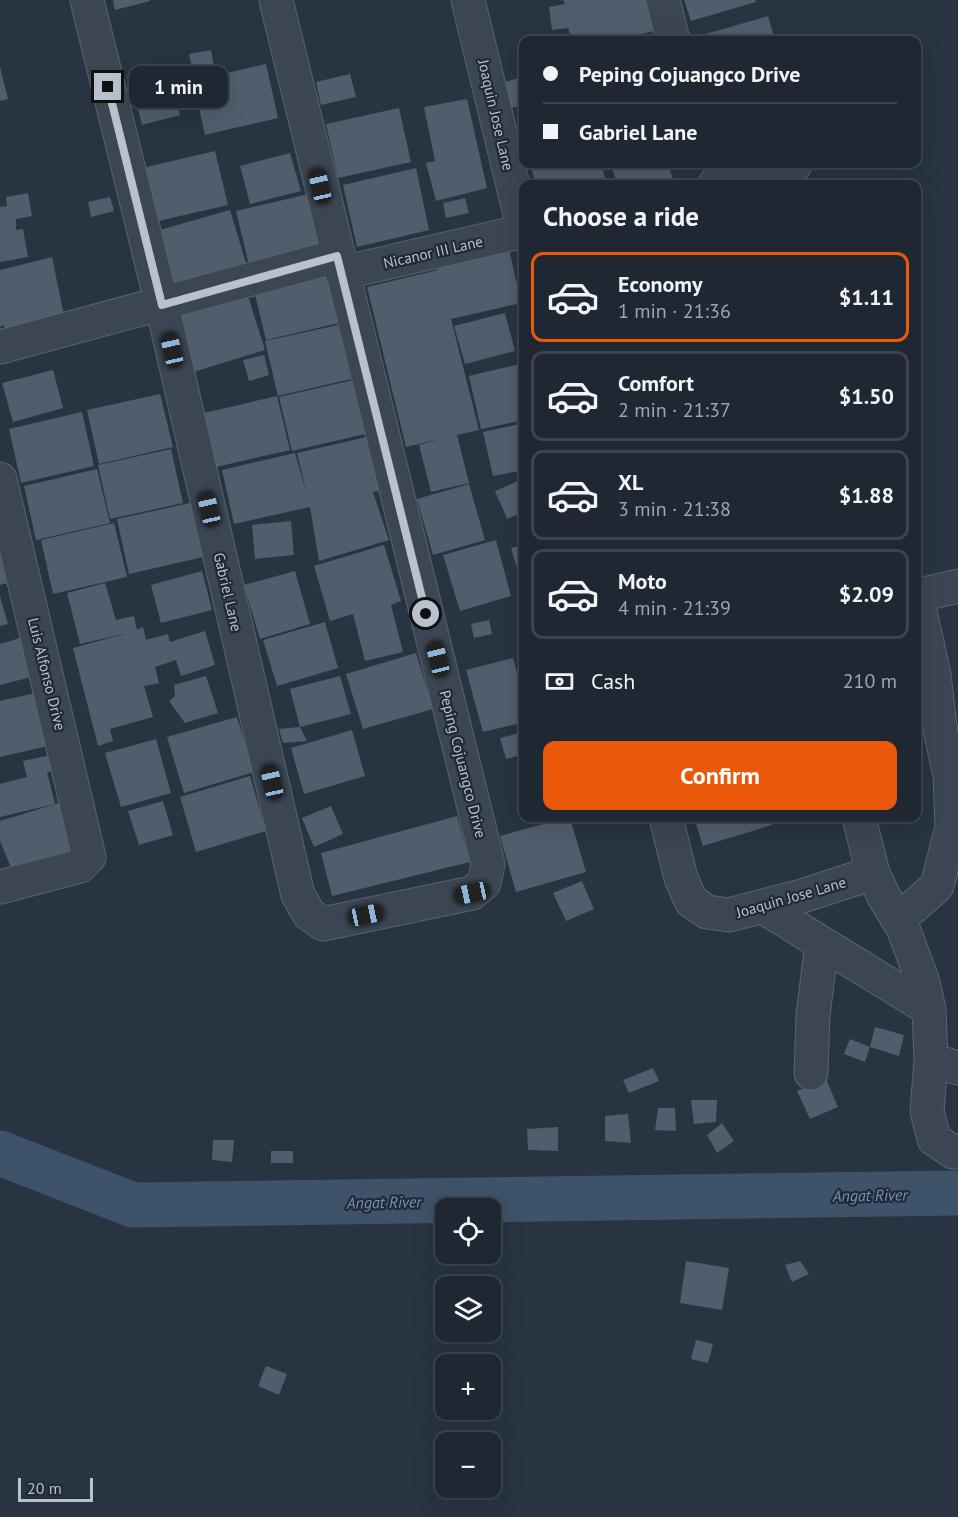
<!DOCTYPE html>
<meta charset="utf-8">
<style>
body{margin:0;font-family:"PT Sans",sans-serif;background:#262f3a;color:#f1f3f6;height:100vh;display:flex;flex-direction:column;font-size:22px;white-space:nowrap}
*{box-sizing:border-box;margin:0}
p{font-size:20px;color:#a1a5ac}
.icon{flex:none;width:33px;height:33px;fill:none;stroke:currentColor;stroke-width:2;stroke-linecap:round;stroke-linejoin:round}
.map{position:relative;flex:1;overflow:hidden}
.side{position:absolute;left:519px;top:180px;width:402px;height:642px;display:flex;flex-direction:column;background:#1e2732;border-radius:12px;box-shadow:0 6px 24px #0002,0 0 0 2px #3c444d}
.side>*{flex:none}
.banner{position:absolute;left:519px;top:36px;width:402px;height:132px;border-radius:12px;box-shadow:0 6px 24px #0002,0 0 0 2px #3c444d;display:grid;align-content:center;height:132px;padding:0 24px;background:#1e2732}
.fabs{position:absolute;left:435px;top:1198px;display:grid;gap:12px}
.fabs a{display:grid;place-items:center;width:66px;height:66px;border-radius:12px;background:#1e2732;box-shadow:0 6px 24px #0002,0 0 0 2px #3c444d;font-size:30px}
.scale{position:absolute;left:18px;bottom:15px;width:75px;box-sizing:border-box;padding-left:6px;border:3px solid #b9c1cc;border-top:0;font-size:16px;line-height:21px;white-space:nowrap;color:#b9c1cc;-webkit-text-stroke:4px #202a37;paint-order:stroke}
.end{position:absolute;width:27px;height:27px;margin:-14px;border:8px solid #b9c1cc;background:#111;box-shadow:0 0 0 3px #111}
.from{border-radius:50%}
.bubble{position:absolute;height:42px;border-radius:12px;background:#1e2732;box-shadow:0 6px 24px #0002,0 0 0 2px #3c444d;font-size:20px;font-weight:800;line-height:42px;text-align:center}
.car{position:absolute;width:18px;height:36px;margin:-18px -9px;border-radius:8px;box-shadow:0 0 4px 2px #0007;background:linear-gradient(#222 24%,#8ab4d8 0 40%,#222 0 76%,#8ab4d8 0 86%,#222 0)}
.banner b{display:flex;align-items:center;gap:21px;height:57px;font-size:22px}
.banner b+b{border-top:2px solid #3c444d}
.banner i{width:15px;height:15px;background:#f1f3f6}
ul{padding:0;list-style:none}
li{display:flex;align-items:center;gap:18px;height:90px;margin:0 12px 9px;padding:0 12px;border:3px solid #3c444d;border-radius:12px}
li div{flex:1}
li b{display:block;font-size:22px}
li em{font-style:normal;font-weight:800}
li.selected{border-color:#ea580c}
li>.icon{width:54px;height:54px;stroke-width:1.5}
h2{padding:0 24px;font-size:27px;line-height:72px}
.pay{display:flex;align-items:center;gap:15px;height:66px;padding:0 24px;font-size:22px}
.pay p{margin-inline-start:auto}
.button{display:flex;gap:12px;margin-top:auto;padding:12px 24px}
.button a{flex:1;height:69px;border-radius:12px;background:#ea580c;color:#fff;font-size:24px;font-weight:800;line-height:69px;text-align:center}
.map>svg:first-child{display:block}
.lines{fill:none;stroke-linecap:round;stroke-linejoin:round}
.river{stroke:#3e526a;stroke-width:45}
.building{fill:#515d6d}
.minor-casing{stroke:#5a636f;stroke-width:35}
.minor{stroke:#3c4652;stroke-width:33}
.route{stroke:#b9c1cc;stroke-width:8}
.labels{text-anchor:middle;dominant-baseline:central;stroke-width:4.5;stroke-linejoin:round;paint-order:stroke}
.street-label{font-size:15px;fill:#b9c1cc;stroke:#202a37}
.water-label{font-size:16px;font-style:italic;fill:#7a92ad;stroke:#202a37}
</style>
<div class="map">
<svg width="958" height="1517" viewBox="0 0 958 1517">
<rect width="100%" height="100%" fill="#283442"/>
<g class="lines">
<path class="river" d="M0,1153L133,1205L958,1193"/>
</g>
<path class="building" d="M113,0H150V1L115,10Z
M563,0H655L662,29L617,40H572L568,28L552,30L549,7L565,4Z
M684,0H755L756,2L691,21Z
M768,16L775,40H704L702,35Z
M211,50L215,73L194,77L189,54Z
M167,64L180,115L142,125L129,74Z
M266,64L278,118L205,135L193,81Z
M0,67L8,99L0,101Z
M350,74L356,97L321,105L316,82Z
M519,78L524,105L507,109L501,83Z
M467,99L487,188L436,201L426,163L435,161L424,107Z
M399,108L411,162L338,178L326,124Z
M215,151L228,205L154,222L142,168Z
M290,153L301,191L250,204L240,166Z
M530,164H601L607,184H536Z
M611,164H668L674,182L667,184H617Z
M416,168L429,230L357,247L343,185Z
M28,193L32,216L16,219V230L23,229L28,257L0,262V207L7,206L6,197Z
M309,194L322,249L249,265L236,211Z
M110,197L114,211L91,217L88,202Z
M465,198L469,213L446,218L443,203Z
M230,210L249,273L175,296L156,231Z
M509,249L521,303L451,319L479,430L457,435L469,483L431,492L419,445L440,439L406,447L367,287L438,270L436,266Z
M52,257L66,325L6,337L4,325L0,327V270Z
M326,269L339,323L266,340L253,286Z
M245,287L265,350L190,373L171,308Z
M505,313L515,351L465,364L454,326Z
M338,325L351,379L278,396L265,341Z
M264,355L269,375L249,381L243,360Z
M524,363V420L481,429L469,376Z
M53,370L63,408L13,422L2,383Z
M353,380L365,434L292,451L279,397Z
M160,394L173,447L99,464L87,410Z
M277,396L290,450L216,467L204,413Z
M82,412L94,466L21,483L9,429Z
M524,423V470L493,476L483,432Z
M917,426L922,444L916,446V427Z
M371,436L383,490L373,492L389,540L319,561L310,507L234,524L222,470L295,453L307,495L297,453Z
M171,449L183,503L110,519L98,465Z
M97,469L110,523L36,540L24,486Z
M523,479L524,512L507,519L495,491Z
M469,484L485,540L433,555L417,499Z
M190,503L203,557L129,574L117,519Z
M291,521L294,555L255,559L252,525Z
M114,523L127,577L53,594L41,540Z
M0,528L15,581L0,585Z
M496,540L511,596L460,611L443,555Z
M384,545L401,601L391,605L403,652L365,661L353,614L330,621L314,566Z
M524,545V589H523L511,548Z
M202,571L212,610L161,623L151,585Z
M295,571L310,624L260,639L244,585Z
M105,583L116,620L134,616L137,630L143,627L146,640L168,634L170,642L205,631L215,665L181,676L176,660L155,667L159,683L144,686L153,717L110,729L113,741L98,746L73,648L128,633L80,644L67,593Z
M0,596L8,624L0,626Z
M489,620L492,634L474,638L471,624Z
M325,622L338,668L277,686L263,640Z
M20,638L31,677L0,685V644Z
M416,653L433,709L363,729L346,674Z
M513,658L524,700V722L483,732L466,670Z
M206,676L218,713L185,723L169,701L175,696L174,685Z
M340,676L351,714L300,727L290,689Z
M40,692L52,745L0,757V701Z
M237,717L254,772L184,793L167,737Z
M300,727L307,741L283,743L279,729Z
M352,730L365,776L304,794L291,748Z
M524,732V754L506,759L500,738Z
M156,739L171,793L121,807L105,753Z
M55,754L58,770L47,772L55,804L0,817V784L27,777L23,761Z
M250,776L266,831L196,852L180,797Z
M163,801L173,835L139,845L128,811Z
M62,802L73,854L12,870L0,841V821Z
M331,806L343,834L314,847L302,818Z
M457,816L470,862L332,896L321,853Z
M565,818H570L586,872L516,892L500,836Z
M694,818H770L772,825L703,846Z
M582,881L594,909L566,921L553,893Z
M875,1027L904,1035L899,1056L870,1047Z
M850,1039L870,1047L865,1062L844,1054Z
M653,1068L659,1081L629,1093L623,1080Z
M826,1079L838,1107L810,1119L797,1091Z
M691,1100H717L716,1122L694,1124Z
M658,1108H675L676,1131L655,1130Z
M628,1114L631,1143L605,1141V1116Z
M722,1123L734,1141L717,1153L707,1135Z
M558,1127V1151L528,1150L527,1129Z
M213,1140H234L232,1162L212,1160Z
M271,1151H293V1163H271Z
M686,1261L729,1268L722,1310L680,1303Z
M800,1261L809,1274L792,1282L785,1265Z
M696,1340L713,1344L708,1363L691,1359Z
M266,1366L287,1374L279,1395L258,1386Z"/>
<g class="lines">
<g class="minor-casing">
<path id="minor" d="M87,0L162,305L298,895L309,914L323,924L472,893L484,883L488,864L276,0
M468,0L524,231
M663,0L673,40
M715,184L795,165
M342,273L524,231
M0,347L337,256
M0,479L89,857L80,866L0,887
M666,818L681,878L691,901L707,912L729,915L802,896L873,873
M859,818L873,873L884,897L903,928L922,979L929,1009L931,1060L927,1111L934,1139L953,1152L958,1151
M763,907L929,1009
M895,915L912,908L937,886L952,827L950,775L941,734L934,675L918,602L920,595L958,586
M931,1060L958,1068
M811,1073L813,1015L822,943"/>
</g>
<use href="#minor" class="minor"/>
</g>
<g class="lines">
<path class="route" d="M108,87L162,305L337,256L426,614"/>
</g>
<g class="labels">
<g class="street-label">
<text transform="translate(496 115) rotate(77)">Joaquin Jose Lane</text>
<text transform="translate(433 252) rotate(-13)">Nicanor III Lane</text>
<text transform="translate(228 592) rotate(77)">Gabriel Lane</text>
<text transform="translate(47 674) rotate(76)">Luis Alfonso Drive</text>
<text transform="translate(463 764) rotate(76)">Peping Cojuangco Drive</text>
<text transform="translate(791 897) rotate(-16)">Joaquin Jose Lane</text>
</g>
<g class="water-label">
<text transform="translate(870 1195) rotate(-1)">Angat River</text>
<text transform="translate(384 1202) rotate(-1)">Angat River</text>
</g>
</g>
</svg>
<div class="fabs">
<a><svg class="icon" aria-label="locate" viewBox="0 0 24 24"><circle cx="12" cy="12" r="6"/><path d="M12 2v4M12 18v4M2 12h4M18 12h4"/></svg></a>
<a><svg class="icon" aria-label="layers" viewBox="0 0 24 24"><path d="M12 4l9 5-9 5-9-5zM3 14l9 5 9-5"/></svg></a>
<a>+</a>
<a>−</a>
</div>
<div class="scale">20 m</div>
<i class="end from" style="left:426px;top:614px"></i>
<i class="end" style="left:108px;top:87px"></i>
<div class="bubble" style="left:129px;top:66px;width:99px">1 min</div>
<i class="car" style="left:320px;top:186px;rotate:347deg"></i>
<i class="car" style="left:172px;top:350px;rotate:347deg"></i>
<i class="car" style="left:209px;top:509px;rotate:347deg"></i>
<i class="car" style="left:438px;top:659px;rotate:346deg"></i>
<i class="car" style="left:272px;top:782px;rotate:347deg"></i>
<i class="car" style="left:472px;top:893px;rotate:258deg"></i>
<i class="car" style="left:366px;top:915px;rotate:78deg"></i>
<div class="banner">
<b><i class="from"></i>Peping Cojuangco Drive</b>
<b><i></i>Gabriel Lane</b>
</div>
<section class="side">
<h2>Choose a ride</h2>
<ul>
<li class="selected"><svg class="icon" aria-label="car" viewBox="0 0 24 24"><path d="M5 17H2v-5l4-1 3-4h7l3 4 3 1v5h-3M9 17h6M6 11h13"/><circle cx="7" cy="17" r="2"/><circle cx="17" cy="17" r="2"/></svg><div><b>Economy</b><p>1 min · 21:36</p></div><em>$1.11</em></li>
<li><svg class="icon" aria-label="car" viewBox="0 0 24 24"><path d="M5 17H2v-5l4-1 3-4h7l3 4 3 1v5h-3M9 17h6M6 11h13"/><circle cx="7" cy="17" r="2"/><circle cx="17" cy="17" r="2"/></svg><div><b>Comfort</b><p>2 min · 21:37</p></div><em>$1.50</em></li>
<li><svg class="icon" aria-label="car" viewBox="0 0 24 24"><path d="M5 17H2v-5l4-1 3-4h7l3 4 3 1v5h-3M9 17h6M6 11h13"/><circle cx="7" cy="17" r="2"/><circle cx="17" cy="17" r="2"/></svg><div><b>XL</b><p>3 min · 21:38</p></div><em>$1.88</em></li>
<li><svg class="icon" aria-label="car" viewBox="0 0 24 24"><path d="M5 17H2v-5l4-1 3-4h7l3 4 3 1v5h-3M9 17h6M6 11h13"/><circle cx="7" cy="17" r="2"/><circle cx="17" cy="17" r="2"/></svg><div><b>Moto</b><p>4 min · 21:39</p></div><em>$2.09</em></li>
</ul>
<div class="pay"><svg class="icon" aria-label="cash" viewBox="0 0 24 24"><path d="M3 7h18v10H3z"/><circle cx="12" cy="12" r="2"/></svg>Cash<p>210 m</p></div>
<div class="button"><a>Confirm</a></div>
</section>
</div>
